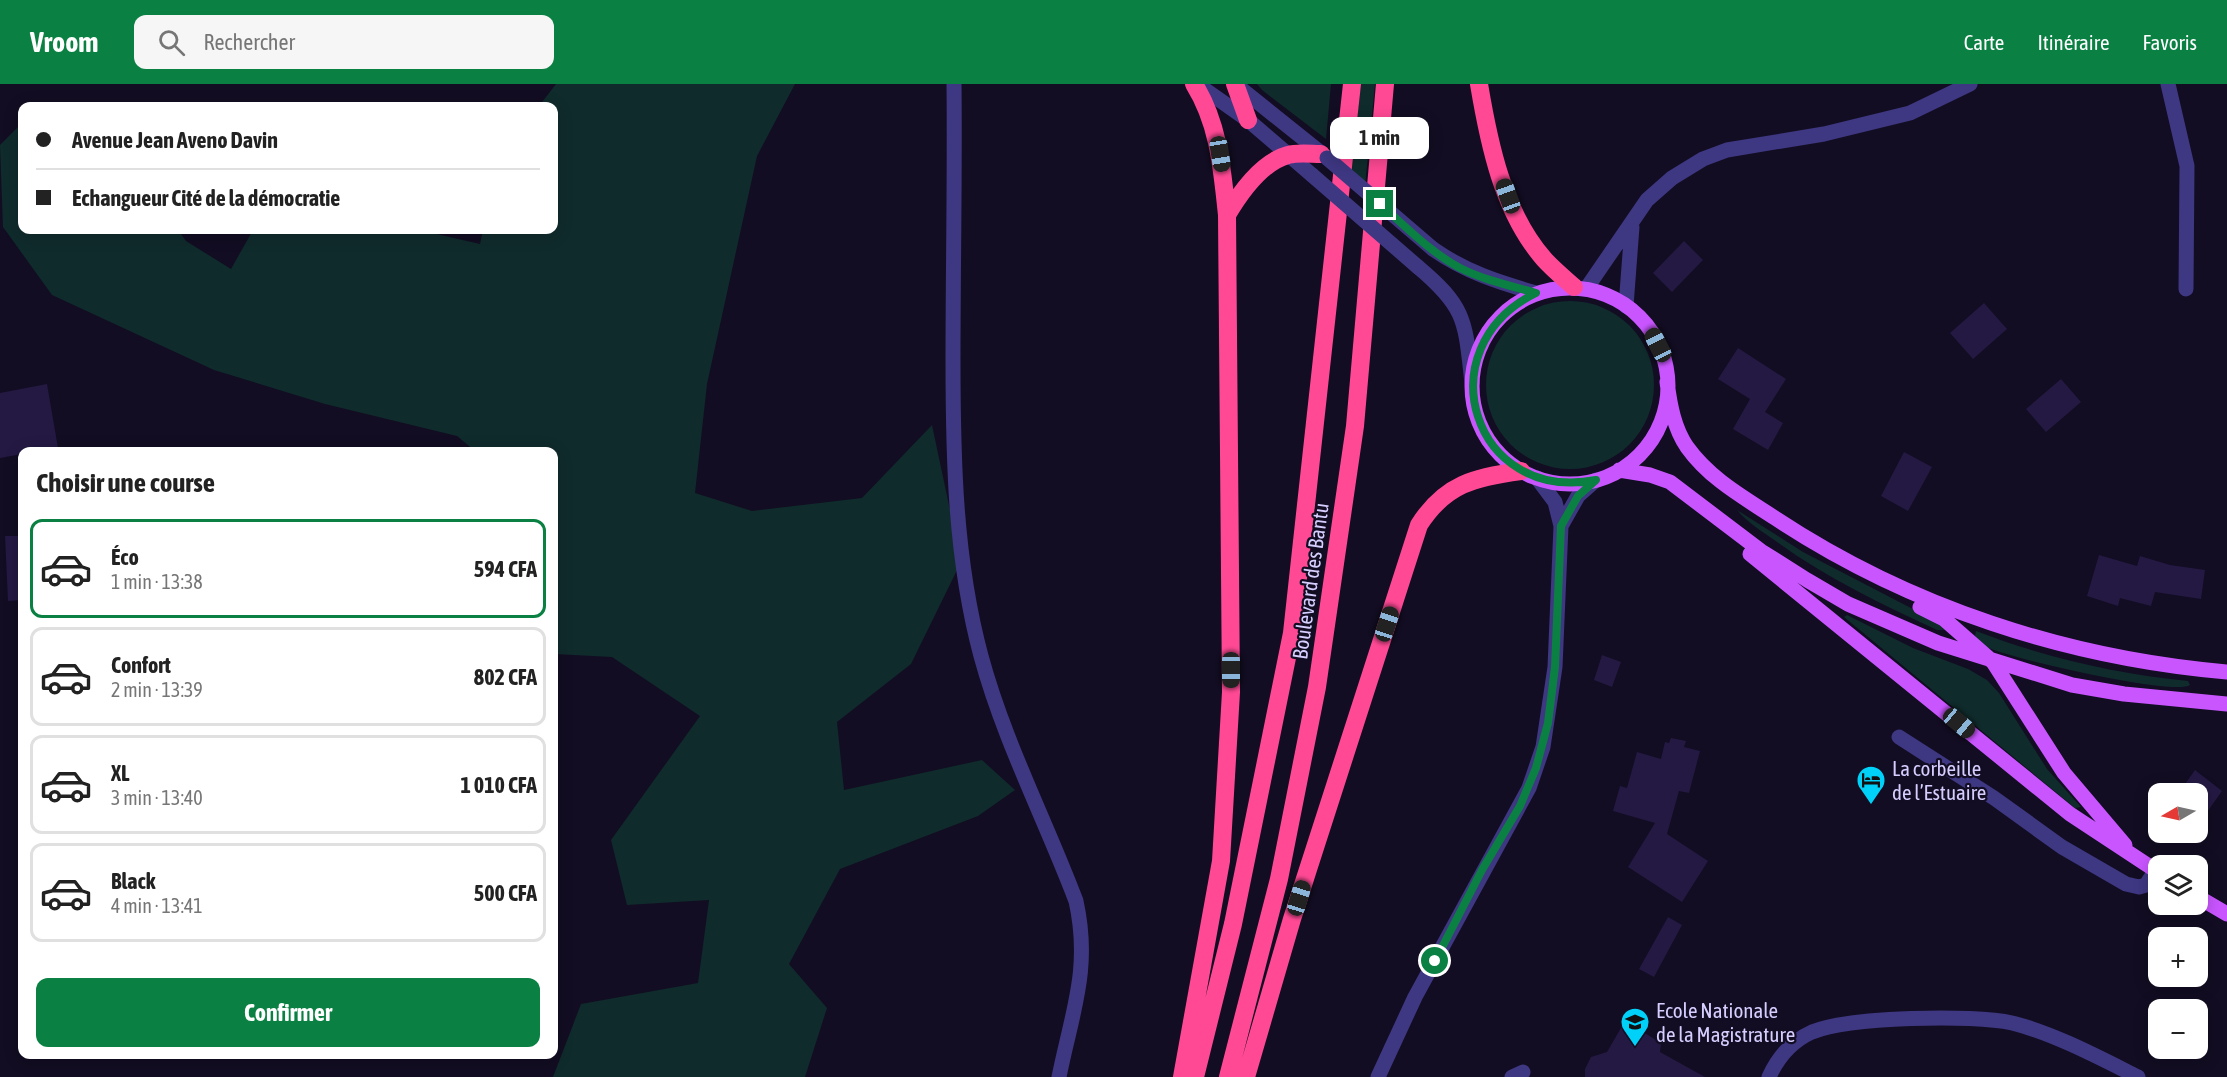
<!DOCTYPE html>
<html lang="fr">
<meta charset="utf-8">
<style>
body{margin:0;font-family:"Asap Condensed",sans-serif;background:#f6f6f6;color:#222;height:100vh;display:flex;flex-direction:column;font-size:22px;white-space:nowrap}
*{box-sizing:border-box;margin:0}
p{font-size:20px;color:#767676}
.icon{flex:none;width:33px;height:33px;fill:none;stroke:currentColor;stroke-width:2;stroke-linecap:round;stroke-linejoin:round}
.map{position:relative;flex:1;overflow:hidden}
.side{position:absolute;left:18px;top:363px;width:540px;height:612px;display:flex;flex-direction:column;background:#fff;border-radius:12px;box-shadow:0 3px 15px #0003}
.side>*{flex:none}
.banner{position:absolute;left:18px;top:18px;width:540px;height:132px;border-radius:12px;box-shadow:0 3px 15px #0003;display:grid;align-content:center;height:132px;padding:0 18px;background:#fff}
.needle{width:39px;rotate:261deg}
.buttons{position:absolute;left:2148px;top:699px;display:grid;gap:12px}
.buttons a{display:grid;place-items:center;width:60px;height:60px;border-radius:12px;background:#fff;box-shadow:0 3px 15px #0003;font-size:30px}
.end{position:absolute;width:27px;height:27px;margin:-14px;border:8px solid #0b8043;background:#fff;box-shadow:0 0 0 3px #fff}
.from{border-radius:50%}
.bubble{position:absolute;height:42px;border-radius:12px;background:#fff;box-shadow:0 3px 15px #0003;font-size:20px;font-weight:700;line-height:42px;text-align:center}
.car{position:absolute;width:18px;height:36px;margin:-18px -9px;border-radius:8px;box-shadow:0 0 4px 2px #0007;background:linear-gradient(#222 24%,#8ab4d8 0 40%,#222 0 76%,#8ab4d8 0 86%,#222 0)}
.banner b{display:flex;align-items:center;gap:21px;height:57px;font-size:22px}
.banner b+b{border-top:2px solid #e0e0e0}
.banner i{width:15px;height:15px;background:#222}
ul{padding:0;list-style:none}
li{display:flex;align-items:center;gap:18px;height:99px;margin:0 12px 9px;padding:0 6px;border:3px solid #e0e0e0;border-radius:12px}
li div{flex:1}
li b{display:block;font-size:22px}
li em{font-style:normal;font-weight:700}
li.active{border-color:#0b8043}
li>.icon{width:54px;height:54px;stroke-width:1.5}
h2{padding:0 18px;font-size:27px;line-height:72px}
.action{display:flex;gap:12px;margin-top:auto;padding:12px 18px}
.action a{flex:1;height:69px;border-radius:12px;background:#0b8043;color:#fff;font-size:24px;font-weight:700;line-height:69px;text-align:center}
header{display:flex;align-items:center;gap:36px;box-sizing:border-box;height:84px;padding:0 30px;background:#0b8043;color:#fff}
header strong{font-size:28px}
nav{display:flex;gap:33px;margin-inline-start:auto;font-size:21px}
.search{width:420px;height:54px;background:#f6f6f6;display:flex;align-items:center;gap:15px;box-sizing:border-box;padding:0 21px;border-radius:12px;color:#767676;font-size:22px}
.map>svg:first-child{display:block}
.green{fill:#102b2c}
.building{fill:#241943}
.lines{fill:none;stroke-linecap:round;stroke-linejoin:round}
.minor{stroke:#3e3782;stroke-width:15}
.major{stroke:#c955ff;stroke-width:15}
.highway{stroke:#ff4995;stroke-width:18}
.minor-bridge{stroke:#3e3782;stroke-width:15}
.route{stroke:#0b8043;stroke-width:8}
.labels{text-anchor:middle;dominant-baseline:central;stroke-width:4.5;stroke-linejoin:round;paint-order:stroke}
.street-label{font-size:21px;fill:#d6ceff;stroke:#120d22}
.poi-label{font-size:21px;fill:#d6ceff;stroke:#120d22;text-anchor:start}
</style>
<header>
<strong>Vroom</strong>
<div class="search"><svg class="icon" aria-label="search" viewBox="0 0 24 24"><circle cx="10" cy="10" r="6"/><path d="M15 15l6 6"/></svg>Rechercher</div>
<nav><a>Carte</a><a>Itinéraire</a><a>Favoris</a></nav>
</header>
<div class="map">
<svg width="2227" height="993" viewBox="0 0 2227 993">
<rect width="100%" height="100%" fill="#120d22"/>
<path class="green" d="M556,0H795L757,72L707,300L695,409L752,427L862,414L932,341L961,478L911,580L837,638L844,706L982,676L1015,706L978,732L840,785L789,880L827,924L805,993H553L581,920L698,899L709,816L627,821L611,756L700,632L612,573L554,570V368L475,367L457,352L325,320L214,286L52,211L3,143L0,61L22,39V146H178L186,157L231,185L253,146H419L480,160L483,146H554V22H539Z
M1257,0H1331L1326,55L1262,6Z
M1361,0H1375L1365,102L1351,90Z
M1486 301a84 84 0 1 1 168 0a84 84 0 1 1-168 0Z
M1737,426L1803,468L1934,536L1945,546H1937C1881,520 1827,494 1777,458C1763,448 1748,439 1737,426Z
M1847,531L1913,564L1968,585L1987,596L1999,609L2047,685L2081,723L2075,724L1844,533Z
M1976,547C2043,573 2116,590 2188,597L2190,601C2174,612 2013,575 1989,564C1983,562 1979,557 1975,552Z"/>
<path class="building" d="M1684,157L1703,176L1672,208L1653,189Z
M1984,219L2007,245L1973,275L1950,249Z
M1738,264L1786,295L1765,328L1783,339L1768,366L1733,345L1750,315L1718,295Z
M2061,295L2081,318L2046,348L2026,325Z
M47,300L58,364L22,368V370L0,374V309Z
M1904,368L1932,383L1908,427L1881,412Z
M5,452H22V516L8,517Z
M2099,471L2137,482L2140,472L2170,481L2205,486L2201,515L2155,508L2151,522L2120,514L2118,522L2087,512Z
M1602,571L1621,578L1612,603L1594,596Z
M1671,654L1686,657L1684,663L1700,667L1689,709L1679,707L1667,750L1708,777L1682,818L1628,783L1655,739L1613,727L1620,702L1627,704L1637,668L1661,675L1665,658L1669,659Z
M2195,686L2222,707L2198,741V710H2178Z
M1668,833L1682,841L1654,893L1639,885Z
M1625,937L1661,959L1660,968L1705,993H1585V985L1591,973L1607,968Z"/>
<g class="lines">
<path class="minor" d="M954,0C955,92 953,184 953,276C953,376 955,475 981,572C1004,657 1045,735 1076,817C1091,885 1072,928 1059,993
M1197,0L1248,36L1312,91
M1235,0L1325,72
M2168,0L2187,82L2186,205
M1433,165C1466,188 1498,198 1536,209
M1418,183C1467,224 1465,238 1472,299
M1586,205L1647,116L1672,94L1703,75L1727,66L1824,50L1910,29L1970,0
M1626,222L1632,143
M1561,442L1578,412L1596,396
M1899,653L1994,714L2062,763L2126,800L2139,803L2146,801L2156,786
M1378,993L1415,913L1529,704L1543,663L1555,583L1561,442L1555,418L1537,394
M1512,993L1523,988
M1769,993C1778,973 1792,957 1812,948C1849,933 1973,930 2012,939C2053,949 2100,974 2138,993"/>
<path class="major" d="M1472 302a98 98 0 1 1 196 0a98 98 0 1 1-196 0Z
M1667,298C1670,321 1674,344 1687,363C1710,395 1743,413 1775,434C1910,523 2066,574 2227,588
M1619,386L1650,391L1670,398L1761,467L1807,496L1848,520L1938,559L2072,601L2124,610L2227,620
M1750,470L2070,730L2158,788
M1920,523L1944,535L1993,578L2064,689L2125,761
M2198,813L2227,830"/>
<path class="highway" d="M1235,0L1248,36
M1479,0C1489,60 1503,128 1544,175C1553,185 1564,194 1574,203
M1227,131C1240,109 1262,78 1288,71C1298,68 1311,70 1321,70
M1182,993L1221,777L1231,608L1227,131C1222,85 1219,40 1194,0
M1195,993L1233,840L1292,549L1352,0
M1228,993L1279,795L1317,603L1355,342L1385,0
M1246,993L1292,835L1419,441C1445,400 1475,393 1521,387"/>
<path class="minor-bridge" d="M1327,74L1433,165
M1312,91L1418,183"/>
</g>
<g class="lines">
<path class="route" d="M1380,120C1405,142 1430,168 1460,184C1484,196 1511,202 1536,209C1424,264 1473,420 1596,396L1578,412L1561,442L1555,583L1548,639L1536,684L1520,722L1482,786L1435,877"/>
</g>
<defs>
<g id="hotel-pin" transform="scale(1.5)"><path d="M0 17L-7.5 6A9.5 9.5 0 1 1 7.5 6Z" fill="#00d1f9" stroke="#120d22"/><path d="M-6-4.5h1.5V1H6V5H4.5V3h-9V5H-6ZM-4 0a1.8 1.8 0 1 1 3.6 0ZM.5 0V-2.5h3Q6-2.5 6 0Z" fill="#111"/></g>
<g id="university-pin" transform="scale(1.5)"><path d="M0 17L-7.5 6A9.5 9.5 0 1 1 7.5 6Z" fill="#00d1f9" stroke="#120d22"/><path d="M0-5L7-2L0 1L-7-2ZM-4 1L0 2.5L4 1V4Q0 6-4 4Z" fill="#111"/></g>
</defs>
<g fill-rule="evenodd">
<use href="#hotel-pin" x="1871" y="696"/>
<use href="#university-pin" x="1635" y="938"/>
</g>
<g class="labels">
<g class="street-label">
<text transform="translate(1310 497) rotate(-82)">Boulevard des Bantu</text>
</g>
<g class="poi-label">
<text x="1892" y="684">La corbeille<tspan x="1892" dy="24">de l’Estuaire</tspan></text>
<text x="1656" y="926">Ecole Nationale<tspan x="1656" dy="24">de la Magistrature</tspan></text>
</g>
</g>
</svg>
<div class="buttons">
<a><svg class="needle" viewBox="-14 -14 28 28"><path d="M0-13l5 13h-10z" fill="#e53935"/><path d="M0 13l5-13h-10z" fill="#767676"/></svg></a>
<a><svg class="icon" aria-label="layers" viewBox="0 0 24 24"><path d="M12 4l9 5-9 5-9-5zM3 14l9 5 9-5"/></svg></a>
<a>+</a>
<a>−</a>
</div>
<i class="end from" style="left:1435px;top:877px"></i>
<i class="end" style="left:1380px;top:120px"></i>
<div class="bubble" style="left:1330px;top:33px;width:99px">1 min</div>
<i class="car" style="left:1220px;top:70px;rotate:171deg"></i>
<i class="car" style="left:1508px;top:112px;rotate:340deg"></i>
<i class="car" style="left:1658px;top:261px;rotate:333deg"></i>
<i class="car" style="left:1387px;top:540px;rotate:18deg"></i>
<i class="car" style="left:1231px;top:586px;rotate:180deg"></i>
<i class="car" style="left:1959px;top:639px;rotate:130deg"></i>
<i class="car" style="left:1299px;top:814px;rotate:17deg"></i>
<div class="banner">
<b><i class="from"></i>Avenue Jean Aveno Davin</b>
<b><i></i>Echangueur Cité de la démocratie</b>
</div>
<section class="side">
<h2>Choisir une course</h2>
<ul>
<li class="active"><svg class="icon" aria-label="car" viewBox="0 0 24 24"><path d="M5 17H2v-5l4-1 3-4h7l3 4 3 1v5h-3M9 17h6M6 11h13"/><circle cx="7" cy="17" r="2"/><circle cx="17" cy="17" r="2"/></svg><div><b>Éco</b><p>1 min · 13:38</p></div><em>594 CFA</em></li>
<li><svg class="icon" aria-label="car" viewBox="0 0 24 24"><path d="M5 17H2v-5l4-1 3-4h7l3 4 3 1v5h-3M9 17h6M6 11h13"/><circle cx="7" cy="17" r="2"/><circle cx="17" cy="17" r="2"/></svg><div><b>Confort</b><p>2 min · 13:39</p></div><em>802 CFA</em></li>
<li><svg class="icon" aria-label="car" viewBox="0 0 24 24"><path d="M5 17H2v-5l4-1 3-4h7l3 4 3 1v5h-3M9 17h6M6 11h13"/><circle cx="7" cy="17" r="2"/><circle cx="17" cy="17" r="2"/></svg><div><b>XL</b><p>3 min · 13:40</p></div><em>1 010 CFA</em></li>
<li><svg class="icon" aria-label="car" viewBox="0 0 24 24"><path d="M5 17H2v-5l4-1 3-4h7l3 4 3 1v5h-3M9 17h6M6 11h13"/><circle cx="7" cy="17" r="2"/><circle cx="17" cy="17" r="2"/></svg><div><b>Black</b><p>4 min · 13:41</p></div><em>500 CFA</em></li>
</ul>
<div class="action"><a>Confirmer</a></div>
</section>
</div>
